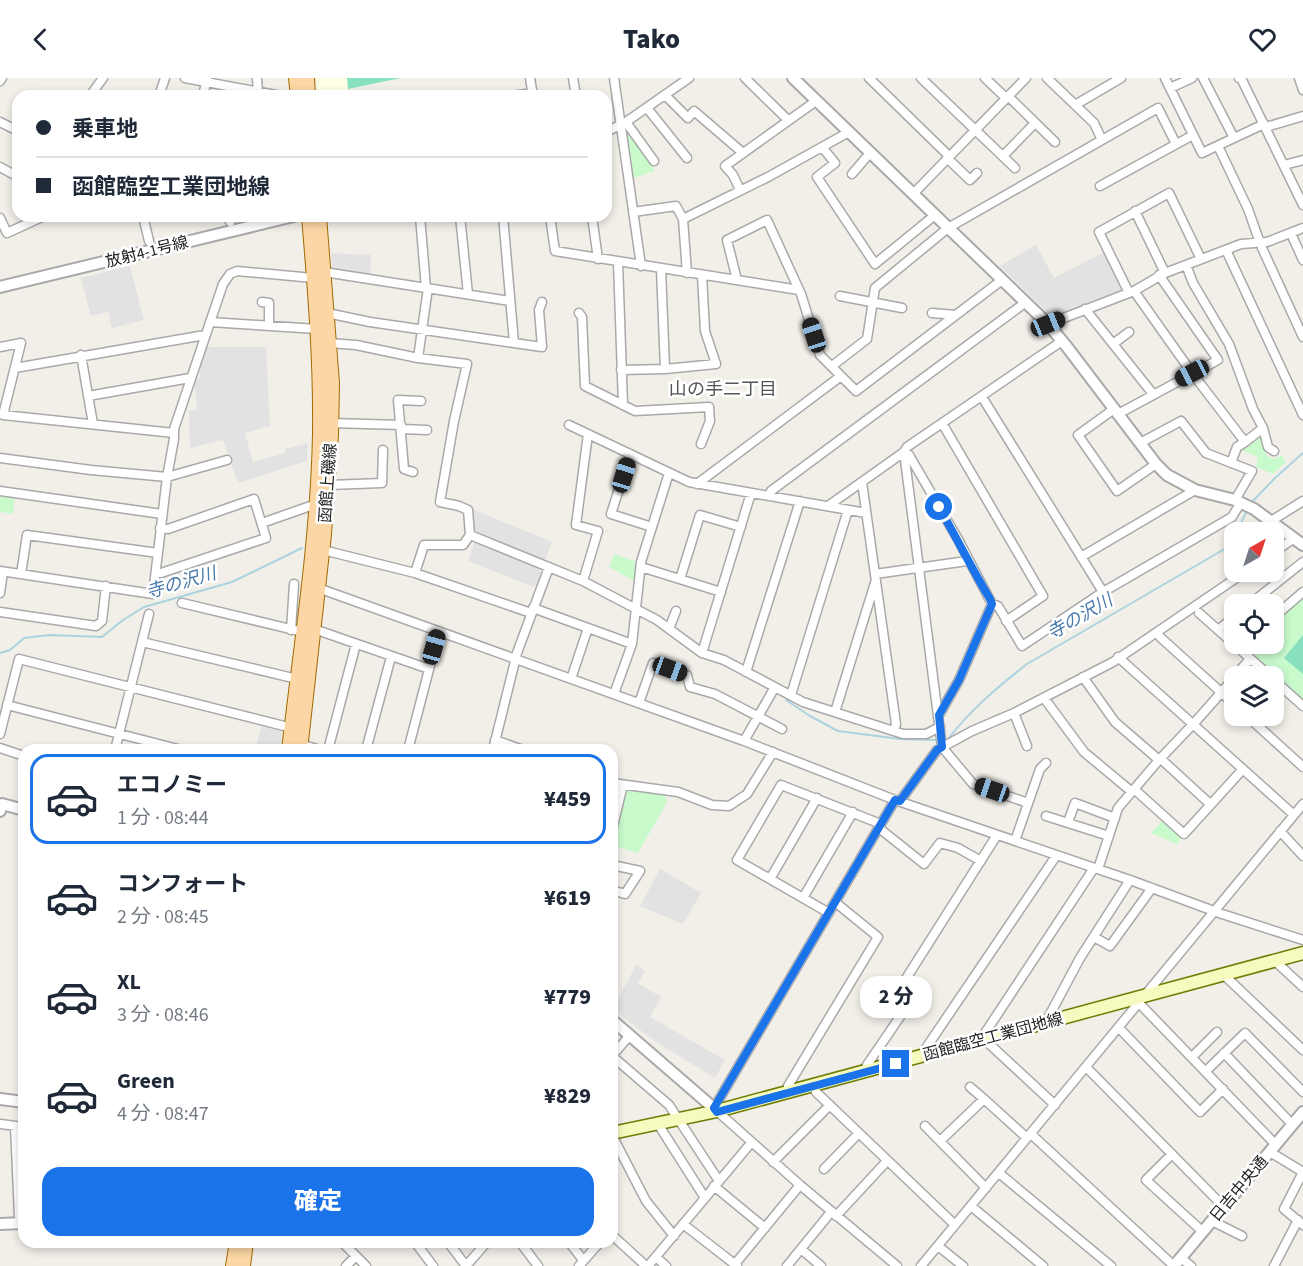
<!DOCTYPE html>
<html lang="ja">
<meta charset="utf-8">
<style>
body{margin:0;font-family:"Source Sans 3","Noto Sans JP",sans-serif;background:#f6f6f7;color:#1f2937;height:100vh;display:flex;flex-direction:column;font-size:22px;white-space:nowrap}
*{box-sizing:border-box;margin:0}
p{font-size:20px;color:#747a83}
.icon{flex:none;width:33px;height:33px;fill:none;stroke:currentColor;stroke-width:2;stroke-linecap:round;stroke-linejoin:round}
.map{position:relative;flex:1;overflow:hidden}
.drawer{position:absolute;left:18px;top:666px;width:600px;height:504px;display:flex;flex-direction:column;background:#fff;border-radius:18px;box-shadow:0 3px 9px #0003}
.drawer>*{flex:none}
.guide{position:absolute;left:12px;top:12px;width:600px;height:132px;border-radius:18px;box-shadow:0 3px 9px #0003;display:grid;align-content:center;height:132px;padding:0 24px;background:#fff}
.needle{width:39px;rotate:39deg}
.buttons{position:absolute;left:1224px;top:444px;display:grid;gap:12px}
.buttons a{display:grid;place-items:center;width:60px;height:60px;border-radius:12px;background:#fff;box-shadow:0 3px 9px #0003;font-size:30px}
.end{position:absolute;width:27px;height:27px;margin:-14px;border:8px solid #1a73e8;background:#fff;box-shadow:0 0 0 3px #fff}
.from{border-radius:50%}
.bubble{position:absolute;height:42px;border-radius:18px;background:#fff;box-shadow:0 3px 9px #0003;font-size:20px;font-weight:800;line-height:42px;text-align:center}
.car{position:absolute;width:18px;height:36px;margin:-18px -9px;border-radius:8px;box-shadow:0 0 4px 2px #0007;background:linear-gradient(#222 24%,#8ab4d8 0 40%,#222 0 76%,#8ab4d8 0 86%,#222 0)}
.guide b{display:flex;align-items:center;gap:21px;height:57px;font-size:22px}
.guide b+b{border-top:2px solid #e0e1e3}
.guide i{width:15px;height:15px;background:#1f2937}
ul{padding:10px 0 0;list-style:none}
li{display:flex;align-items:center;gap:18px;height:90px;margin:0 12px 9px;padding:0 12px;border:3px solid transparent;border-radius:18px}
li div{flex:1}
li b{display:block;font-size:22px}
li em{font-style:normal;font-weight:800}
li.current{border-color:#1a73e8}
li>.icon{width:54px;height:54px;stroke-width:1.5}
.cta{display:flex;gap:12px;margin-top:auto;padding:12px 24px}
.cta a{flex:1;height:69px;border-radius:18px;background:#1a73e8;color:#fff;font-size:24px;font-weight:800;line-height:69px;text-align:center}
header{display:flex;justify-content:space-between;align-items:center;height:78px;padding:0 24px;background:#fff;font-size:27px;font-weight:800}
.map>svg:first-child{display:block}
.education{fill:#ffffe5}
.park{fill:#c8facc}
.pitch{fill:#88e0be}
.parking{fill:#e2e2e2}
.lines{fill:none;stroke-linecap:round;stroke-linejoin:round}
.stream{stroke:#aad3df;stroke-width:2}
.minor-casing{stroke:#a9a9a9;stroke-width:11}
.tertiary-casing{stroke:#a9a9a9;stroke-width:14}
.secondary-casing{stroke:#707d05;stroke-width:15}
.primary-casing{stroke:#a06b00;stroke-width:16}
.minor{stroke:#fff;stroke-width:8}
.tertiary{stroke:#fff;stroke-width:10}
.secondary{stroke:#f7fabf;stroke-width:12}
.primary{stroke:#fcd6a4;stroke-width:14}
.route{stroke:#1a73e8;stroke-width:8}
.labels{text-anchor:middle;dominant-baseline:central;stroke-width:5;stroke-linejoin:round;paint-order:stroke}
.street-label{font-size:16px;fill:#222;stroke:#fff}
.neighbourhood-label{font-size:18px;fill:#555;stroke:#fff}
.water-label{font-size:18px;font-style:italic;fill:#4a7aab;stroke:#fff}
</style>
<header><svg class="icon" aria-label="back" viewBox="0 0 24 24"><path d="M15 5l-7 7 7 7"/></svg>Tako<svg class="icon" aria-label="heart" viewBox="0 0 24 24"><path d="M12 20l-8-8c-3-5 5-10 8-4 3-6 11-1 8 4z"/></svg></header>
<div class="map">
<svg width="1303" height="1188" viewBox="0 0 1303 1188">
<rect width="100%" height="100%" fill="#f2efe9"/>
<path class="education" d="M316,0H401L318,18Z"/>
<path class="park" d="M626,50L655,93L633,100Z
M1259,358L1267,378L1275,381L1282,377L1286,384L1273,396L1256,389L1258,379L1241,372Z
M0,416L15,419L13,436L0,434Z
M614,476L637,484L634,503L609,489Z
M1303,517V623L1243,568L1246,566H1274V542Z
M626,712L663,717L667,721L666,726L638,775L612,767Z
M1163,742L1182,759L1177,766L1151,755Z"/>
<path class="pitch" d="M347,0H401L348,11Z
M1303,557V596L1284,580Z"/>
<path class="parking" d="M1036,167L1054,200L1104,174L1121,212L1052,239L1000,188Z
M331,175L371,177L370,198L332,192Z
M130,188L144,242L112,250L108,234L91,238L81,200Z
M205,269H266L270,348L245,355L253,384L285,375V371L308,365L307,383L238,405L223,362L190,370L189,333L197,332L194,301H200L201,278Z
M472,431L552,464L545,482L473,453Z
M475,463L538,489L541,497L534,509L468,483Z
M262,648L282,653L280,672H255Z
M660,791L701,815L683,846L640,828Z
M636,887L645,893L638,905L661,919L650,939L725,982L715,1000L656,964L612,931V928L619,920Z"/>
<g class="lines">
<path class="stream" d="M1251,425L1275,400L1303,375
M1236,454L1247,433
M0,575L10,572L24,560L32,559L50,557L102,559L123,542L144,529L232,504L302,470
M786,622L810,638L838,653L900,661L936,662
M949,660C971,631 999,608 1027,586L1228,469L1234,457"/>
<g class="minor-casing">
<path id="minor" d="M185,0L281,18
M257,0L258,14
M530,0L533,18
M573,0L576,18
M614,0L641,188
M745,0L788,42
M869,0L949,78
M921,0L1015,90
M985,0L1006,20
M1047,0L1094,45L1102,62
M1165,0L1202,75L1264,46
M1203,0L1234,60
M1239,0H1241L1303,127
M1299,0L1303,12
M0,3L2,0
M1170,10L1192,0
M665,17L688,40L694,33L743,75
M90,18L103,0
M159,18L165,0
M203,18L207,0
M512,18L533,15
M1008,18L1055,64
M1075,27L1121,0
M647,30L687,80
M0,44L18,53
M626,44L654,83
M1266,49L1303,38
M606,54L626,44L689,0
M1218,68L1248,131L1260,165
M822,69L835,85L817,99L875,186L935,137
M1003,78L1035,45
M947,80L970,102L977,95
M1284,87L1303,82
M0,89L18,99
M852,96L870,75
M1100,108L1193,57
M740,112L733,97L725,88L816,23
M913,116L1026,0
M1135,133L1165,195
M633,134L676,128L683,141L687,195
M143,138L149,163
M228,138L230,144
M420,138L426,210
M460,138L468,216
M503,138L514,265L542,269L539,232L542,224
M550,138L555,173L799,212
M592,138L598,181
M0,140L7,155L44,138
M683,141L768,99L849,54
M1293,160L1303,182
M1262,170L1303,259
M1226,172L1303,337
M618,184L623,327
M1186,187L1193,205L1229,266L1253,331L1263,350L1245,364
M661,191L665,291
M324,194L510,223
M737,202L727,162L767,142L801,216L820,277L856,313L1002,202
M1134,213L1192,295L1245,364L1237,369L1231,385
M1129,215L1099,154L1169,115L1201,181
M840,218L902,230
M262,224L269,225V247
M1085,231L1153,316
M327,235L370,244L514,265
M579,235L582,239L585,308L635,333L709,329L710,343L701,366
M932,235L956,237
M210,244L317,251
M1048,246L1134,213L1165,195L1241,166L1267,164L1303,150
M329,265L356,267L418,280L467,286L454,343L440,424L459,428L468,432L470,457L463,467H424L415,495
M1113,266L1129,254
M0,269L21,265L3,337L174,355
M81,277L93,346
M418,280L428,210
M832,288L867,261L875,210L948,150L1158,30L1176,66
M15,290L205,257
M621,292L665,291L716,286L705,253L702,197
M88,318L190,300
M982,319L1103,514
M1114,331L1078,357L1117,413L1156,386
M1118,336L1218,282L1159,197
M331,345L401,347
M942,345L1043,518L1006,543
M569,347L689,404L866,435
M1263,350L1268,369L1274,373
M401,351L427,352
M1140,365L1181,343L1206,375L1252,393L1235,422
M904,374L909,377L959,463L992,526L998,528L1022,568L1103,514L1232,439L1241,424
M904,374L942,669L973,706L1028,725
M630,377L611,436L652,449
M0,380L91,392L167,399L227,382
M413,394L404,391L398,322L421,323
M862,404L896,646L894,653
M697,406L841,298
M329,407L382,405L383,372
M0,413L162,436
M769,418L771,413L1026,224
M828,428L904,374L907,369L1062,263
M1271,443L1303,423
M262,445L316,426
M470,457L583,503L657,542L702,575L724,582L803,624L903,656H926L940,649
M319,471L415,495L531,535
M1274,474L1293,461
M1081,479L1195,412
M641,489L721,514
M0,493L153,516L167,399L174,361V351L223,206L230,196L237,193L313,200
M156,495H161L266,460L254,421L168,451L160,450
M21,496L27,457L158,475
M875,496L967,483
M680,501L700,437L741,449
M583,503L598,453L576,447L588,356
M318,510L744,663L895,722L1130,802L1222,836L1303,862
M0,515L3,494
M182,525L303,554
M1250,526L1303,484
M533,530L632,566
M0,534L96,548L102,543L106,508
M1199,535L1270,598
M1274,539L1303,514
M314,551L429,591
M669,551L676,533
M291,552L294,506
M1218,552L1234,539
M1160,559L1234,626
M142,564L297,601
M702,575L751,415
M1118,579L1294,737
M746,594L800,423
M1235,598L1250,581
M1083,599L1115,644L1159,682
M571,601L588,550
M1274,602L1303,628
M614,616L632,566L641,484L669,395
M791,617L848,432
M1044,620L1084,674L1132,714
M639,625L653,585L687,597L690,609L715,616L782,651
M7,627L182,672
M835,634L875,505
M1014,635L1027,668
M939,637L959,602L992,526
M1247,638L1303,689
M0,656L19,581L292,650
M495,662L523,672
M744,663L775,609
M307,668L320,672
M0,670L24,678
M115,672L149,536
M328,672L356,566
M366,672L391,579
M408,672L439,553
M493,672L517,575L549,489
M1161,681L1210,726
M612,705L678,714L712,727L729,728L747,716L773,674
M1134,711L1184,756L1243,691
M900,723L937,672L972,653L1014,635L1113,584L1245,494
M1046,738L1109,758
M1068,744L1075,725L1115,740
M879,750L924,786L940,765L958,770L981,783
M612,752L623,707
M1280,753L1303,778
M1015,763L1040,691L1046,685
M612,787L640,793L625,816L612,812
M1098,791L1118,730L1159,682L1197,642L1234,600
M770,801L817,720
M803,820L853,734
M829,835L737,782L781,707L881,746
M1094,859L1110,868L1152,810
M1275,883L1303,909
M1225,898L1303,972
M1139,925L1276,1067
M1049,938L1080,880L1130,802
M1119,950L1200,1034L1223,1011
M985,955L1094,790
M985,962L1055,1027
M926,970L1056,778
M1224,975L1288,1042
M612,978L669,1027L719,1103
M612,978L630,957
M1192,979L1217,954
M867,987L908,927L895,918L997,757
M1087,990L1224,1129
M1206,993L1245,955L1303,1014
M788,1008L878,859L835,824
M970,1009L984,1021
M816,1014L955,1147
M714,1030L895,722
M717,1033L800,1107L897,1188
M0,1046L24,1049
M658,1046L705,1120
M15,1048L19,1138
M925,1048L986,1110
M1031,1056L1174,1188
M614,1061L646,1123L674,1158
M940,1063L984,1021L1027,1060
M1270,1074L1303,1094
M1172,1076L1146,1102L1203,1154
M773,1084L830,1027
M824,1091L859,1055
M1303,1094L1284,1131L1303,1147
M999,1095L1111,1188
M714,1108L765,1150
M971,1128L1043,1188
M836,1138L887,1083
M1212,1143L1242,1158
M683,1146L737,1188
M612,1157L646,1188
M342,1164L366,1188
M415,1164L433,1188
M448,1164L466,1188L487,1164
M520,1164L538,1188
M569,1164L583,1182
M938,1168L963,1188
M801,1171L821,1188
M656,1179L666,1188
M1181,1180L1191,1188
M735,1186L800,1107
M346,1188L356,1178
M579,1188L600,1164
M648,1188L751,1065
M787,1188L831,1134
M921,1188L1303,726
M1274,1188L1298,1142"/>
</g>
<g class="tertiary-casing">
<path id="tertiary" d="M793,0L1048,246L1067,269L1156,386L1167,397L1195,412L1235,422L1254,431L1303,467
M0,209L294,138
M0,733L2,726L24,732
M612,942L717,1033
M0,1021L24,1024
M0,1146L24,1145
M1174,1188L1303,1034"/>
</g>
<g class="secondary-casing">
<path id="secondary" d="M612,1055L717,1033L1303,875"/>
</g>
<g class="primary-casing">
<path id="primary" d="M296,0L298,18
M307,0L308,18
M289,672C301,567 318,461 320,356C321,283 315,210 309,138
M300,672L324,456L331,357L332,305L319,138
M233,1188L237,1164
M243,1188L246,1164"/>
</g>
<use href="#minor" class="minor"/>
<use href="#tertiary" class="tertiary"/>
<use href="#secondary" class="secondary"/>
<use href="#primary" class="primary"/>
</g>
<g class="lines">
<path class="route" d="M896,986L717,1034L714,1030L895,722L900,723L937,672L942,669L939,637L959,602L992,526L990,521C972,491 956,459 939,429"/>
</g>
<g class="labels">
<g class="street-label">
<text transform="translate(147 174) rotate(-14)">放射4-1号線</text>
<text transform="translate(328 405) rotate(-86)">函館上磯線</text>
<text transform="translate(993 959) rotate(-15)">函館臨空工業団地線</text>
<text transform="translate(1239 1111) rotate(-50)">日吉中央通</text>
</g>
<g class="neighbourhood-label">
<text x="723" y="311">山の手二丁目</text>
</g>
<g class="water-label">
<text transform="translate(181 505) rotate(-16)">寺の沢川</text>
<text transform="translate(1080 539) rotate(-30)">寺の沢川</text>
</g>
</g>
</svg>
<div class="buttons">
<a><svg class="needle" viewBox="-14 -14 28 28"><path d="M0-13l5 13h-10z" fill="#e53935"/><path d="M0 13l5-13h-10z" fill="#747a83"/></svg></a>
<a><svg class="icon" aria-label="locate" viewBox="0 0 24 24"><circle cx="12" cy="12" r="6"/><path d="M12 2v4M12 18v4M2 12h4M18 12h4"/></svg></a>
<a><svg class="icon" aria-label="layers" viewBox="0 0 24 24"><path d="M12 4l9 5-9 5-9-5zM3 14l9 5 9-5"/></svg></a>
</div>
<i class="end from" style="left:939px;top:429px"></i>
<i class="end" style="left:896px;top:986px"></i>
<div class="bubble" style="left:860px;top:898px;width:72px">2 分</div>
<i class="car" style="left:1048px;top:246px;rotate:68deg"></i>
<i class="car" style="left:814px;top:257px;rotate:342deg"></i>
<i class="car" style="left:1192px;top:295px;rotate:242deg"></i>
<i class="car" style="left:624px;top:397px;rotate:17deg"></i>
<i class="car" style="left:434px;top:569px;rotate:16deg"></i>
<i class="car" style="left:670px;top:591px;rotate:110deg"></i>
<i class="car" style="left:992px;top:712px;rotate:289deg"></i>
<div class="guide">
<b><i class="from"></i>乗車地</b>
<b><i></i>函館臨空工業団地線</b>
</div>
<section class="drawer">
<ul>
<li class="current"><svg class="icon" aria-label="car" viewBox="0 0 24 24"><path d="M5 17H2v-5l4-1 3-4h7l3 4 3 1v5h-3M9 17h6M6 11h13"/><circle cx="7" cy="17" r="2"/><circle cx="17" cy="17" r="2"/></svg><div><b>エコノミー</b><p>1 分 · 08:44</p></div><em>¥459</em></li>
<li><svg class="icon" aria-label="car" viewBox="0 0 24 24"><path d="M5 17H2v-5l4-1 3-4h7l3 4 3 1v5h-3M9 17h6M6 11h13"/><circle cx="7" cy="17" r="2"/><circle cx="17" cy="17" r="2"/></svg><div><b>コンフォート</b><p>2 分 · 08:45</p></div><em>¥619</em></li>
<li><svg class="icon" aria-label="car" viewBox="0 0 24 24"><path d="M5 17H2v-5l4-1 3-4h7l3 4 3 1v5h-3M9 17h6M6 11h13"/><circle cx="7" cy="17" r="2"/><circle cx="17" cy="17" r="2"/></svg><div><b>XL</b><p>3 分 · 08:46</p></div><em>¥779</em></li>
<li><svg class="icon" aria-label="car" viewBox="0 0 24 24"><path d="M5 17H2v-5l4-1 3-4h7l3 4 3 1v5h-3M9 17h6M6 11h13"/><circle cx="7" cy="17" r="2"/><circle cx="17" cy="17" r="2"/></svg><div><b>Green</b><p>4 分 · 08:47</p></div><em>¥829</em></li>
</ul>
<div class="cta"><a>確定</a></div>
</section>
</div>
